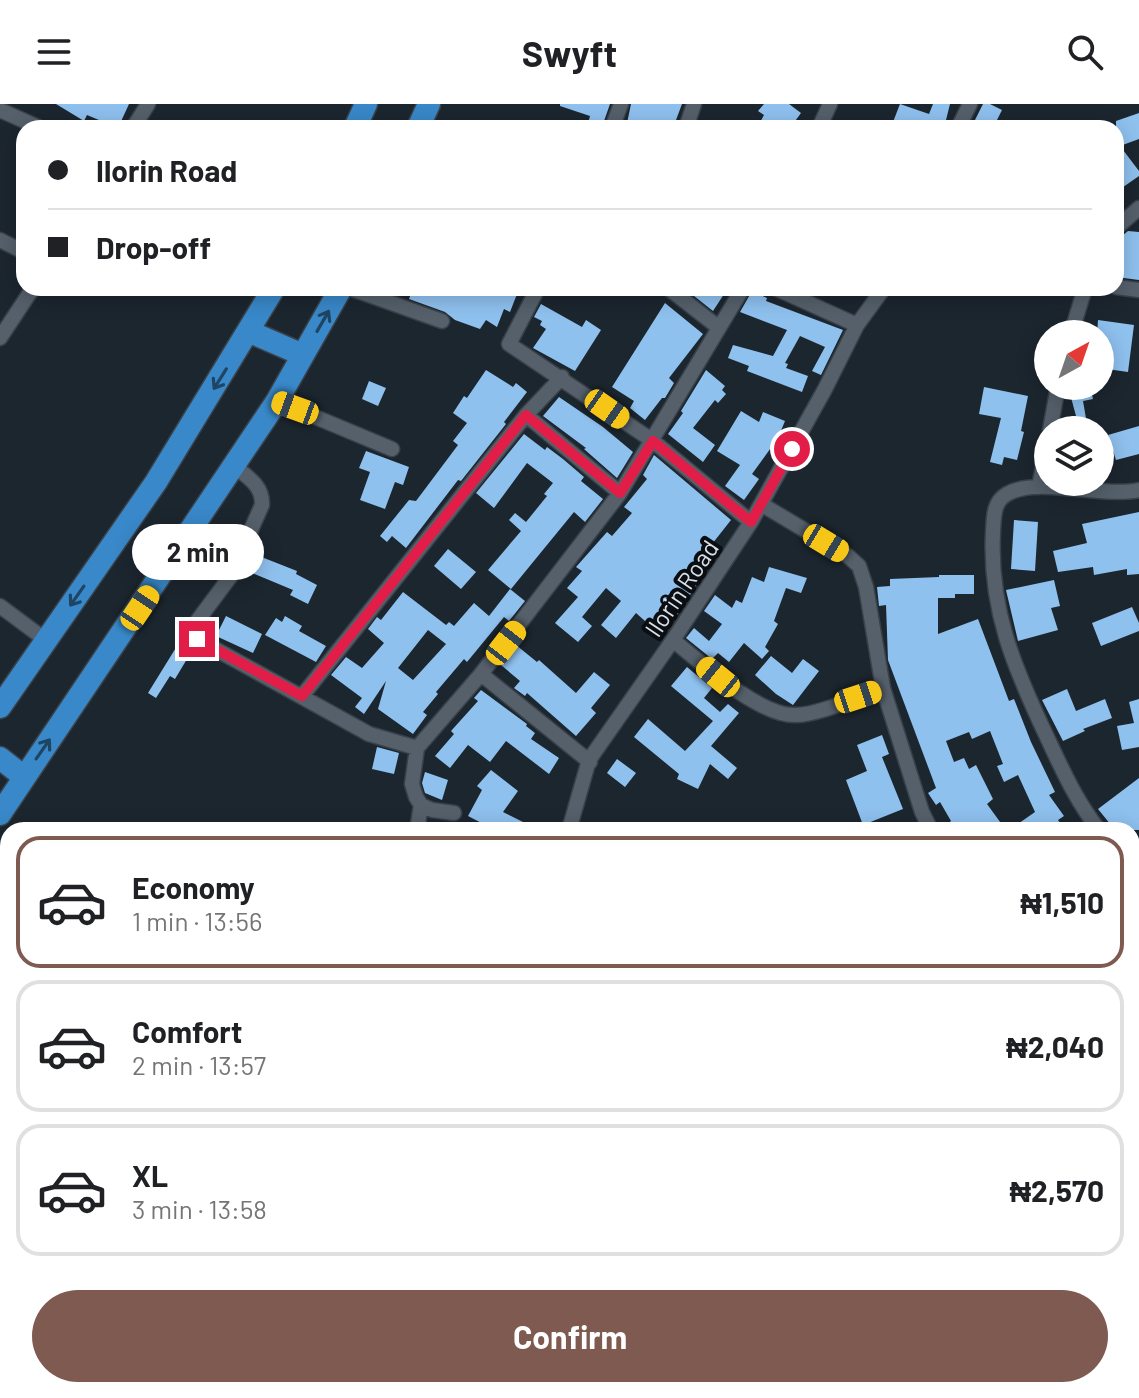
<!DOCTYPE html>
<meta charset="utf-8">
<style>
body{margin:0;font-family:Barlow,sans-serif;background:#f6f6f6;color:#202124;height:100vh;display:flex;flex-direction:column;font-size:30px;white-space:nowrap}
*{box-sizing:border-box;margin:0}
p{font-size:26px;color:#757577}
.icon{flex:none;width:44px;height:44px;fill:none;stroke:currentColor;stroke-width:2;stroke-linecap:round;stroke-linejoin:round}
.map{position:relative;flex:1;overflow:hidden}
.drawer{position:absolute;left:0px;top:718px;width:1140px;height:576px;display:flex;flex-direction:column;background:#fff;border-radius:24px 24px 0 0;box-shadow:0 4px 20px #0003}
.drawer>*{flex:none}
.top-card{position:absolute;left:16px;top:16px;width:1108px;height:176px;border-radius:24px;box-shadow:0 4px 20px #0003;display:grid;align-content:center;height:176px;padding:0 32px;background:#fff}
.needle{width:52px;rotate:40deg}
.controls{position:absolute;left:1034px;top:216px;display:grid;gap:16px}
.controls a{display:grid;place-items:center;width:80px;height:80px;border-radius:50%;background:#fff;box-shadow:0 4px 20px #0003;font-size:40px}
.end{position:absolute;width:36px;height:36px;margin:-18px;border:10px solid #e11d48;background:#fff;box-shadow:0 0 0 4px #fff}
.from{border-radius:50%}
.bubble{position:absolute;height:56px;border-radius:28px;background:#fff;box-shadow:0 4px 20px #0003;font-size:26px;font-weight:700;line-height:56px;text-align:center}
.car{position:absolute;width:24px;height:48px;margin:-24px -12px;border-radius:10px;box-shadow:0 0 6px 2px #0007;background:linear-gradient(#f5c518 24%,#345 0 40%,#f5c518 0 76%,#345 0 86%,#f5c518 0)}
.top-card b{display:flex;align-items:center;gap:28px;height:76px;font-size:30px}
.top-card b+b{border-top:2px solid #e0e0e0}
.top-card i{width:20px;height:20px;background:#202124}
ul{padding:14px 0 0;list-style:none}
li{display:flex;align-items:center;gap:24px;height:132px;margin:0 16px 12px;padding:0 16px;border:4px solid #e0e0e0;border-radius:24px}
li div{flex:1}
li b{display:block;font-size:30px}
li em{font-style:normal;font-weight:700}
li.active{border-color:#7f5a50}
li>.icon{width:72px;height:72px;stroke-width:1.5}
.button{display:flex;gap:16px;margin-top:auto;padding:16px 32px}
.button a{flex:1;height:92px;border-radius:48px;background:#7f5a50;color:#fff;font-size:32px;font-weight:700;line-height:92px;text-align:center}
header{display:flex;justify-content:space-between;align-items:center;height:104px;padding:0 32px;background:#fff;font-size:36px;font-weight:700}
.map>svg:first-child{display:block}
.building{fill:#8fc1ef;fill-rule:evenodd}
.lines{fill:none;stroke-linecap:round;stroke-linejoin:round}
.minor-casing{stroke:#394149;stroke-width:17}
.highway-casing{stroke:#394149;stroke-width:25}
.minor{stroke:#55606b;stroke-width:14}
.highway{stroke:#3988c9;stroke-width:22}
.oneway{stroke:#1f4564}
.route{stroke:#e11d48;stroke-width:10}
.labels{text-anchor:middle;dominant-baseline:central;stroke-width:8;stroke-linejoin:round;paint-order:stroke}
.street-label{font-size:24px;fill:#dae0e7;stroke:#0a0e12}
</style>
<header><svg class="icon" aria-label="menu" viewBox="0 0 24 24"><path d="M4 6h16M4 12h16M4 18h16"/></svg>Swyft<svg class="icon" aria-label="search" viewBox="0 0 24 24"><circle cx="10" cy="10" r="6"/><path d="M15 15l6 6"/></svg></header>
<div class="map">
<svg width="1139" height="1294" viewBox="0 0 1139 1294">
<rect width="100%" height="100%" fill="#1c262f"/>
<path class="building" d="M56,0H129L118,24L87,11L84,17Z
M560,0H610L603,20L589,16L590,12L560,2Z
M631,0H682L673,24H626Z
M764,0H789L801,9L790,24H757L764,11L758,7Z
M900,0L929,10L933,0H950L944,24H907L893,18Z
M983,0H990L1002,6L993,24H971Z
M1139,9V35L1120,42L1139,67V72L1116,88V17Z
M1128,127L1139,128V176L1116,173L1123,131Z
M413,184H499L517,190L510,208L504,205L497,223L486,216L480,225L455,216L445,208L409,195Z
M684,184H728L713,207Z
M752,187L767,194L766,197L843,226L821,271L812,267L825,243L800,232L785,259L788,260L786,264L808,272L802,288L747,267L749,262L728,254L733,241L773,252L787,226L740,208Z
M665,199L703,230L669,274L674,279L665,294H662L645,316L630,304L634,297L612,283Z
M541,200L582,223L586,216L601,226L575,267L533,244L546,225L540,221L542,217L534,213Z
M1098,216L1134,221L1128,268L1100,264V230H1097Z
M486,266L513,283L516,279L527,288L504,318L506,320L461,377L458,376L406,444L392,432L387,438L380,432L409,396L416,397L458,341L453,337L467,319L453,309L464,292L467,294Z
M706,266L725,282L722,286L726,290L718,299L715,296L693,324L715,341L703,358L668,330L683,309L681,307Z
M369,277L386,284L378,302L362,295Z
M1090,282L1093,295L1083,297L1088,326H1073L1071,312H1076L1069,286Z
M984,283L1028,292L1021,327L1024,328L1017,356L1004,353L1002,361L990,358L1001,314L979,310Z
M559,293L603,323L633,348L617,374L584,345L586,344L543,312Z
M741,307L759,318L763,308L785,317L778,334L752,370L759,375L744,396L725,382L740,361L717,347Z
M1139,322V350L1116,356L1108,331Z
M524,330L545,346L547,343L563,355L584,373L581,377L603,395L585,418L574,408L511,485L488,466L521,427L509,416L515,409L526,418L547,392L544,390L553,379L527,359L494,404L476,389Z
M366,347L409,363L403,381L395,378L385,405L360,396L370,368L359,364Z
M654,351L731,416L701,454L710,460L677,511L671,507L655,526L636,509L616,534L601,521L621,497L606,484L582,513L592,522L578,538L555,519L578,493L567,484L582,467L576,463L607,428L612,432L632,409L624,403L647,375L643,371Z
M1139,408V470L1127,471V465L1094,471L1093,463L1058,468L1053,447L1087,439L1082,420Z
M1014,416L1038,418L1035,467L1011,465Z
M448,445L476,468L461,485L434,462Z
M259,452L297,467L296,470L317,481L308,500L290,491L293,486L252,469Z
M769,463L807,474L801,489L786,484L774,517L778,520L765,543L769,547L762,555L744,539L729,558L718,549L712,555L686,534L694,524L709,537L722,520L704,507L715,491L732,504L736,496L742,499L752,473L764,478Z
M939,471H974V490H955V494H938V530L978,515L1009,597L1014,595L1031,638L1055,688L1049,691L1064,712L1058,716L1065,726H1009L1035,708L1018,671L1004,678L997,662L1003,660L990,627L972,635L969,628L946,637L954,658L964,654L969,665L976,661L993,695L987,700L1003,722L998,726H941L951,717L940,698L936,701L928,689L936,684L888,556L886,501L879,502L877,483L890,482V475L939,473Z
M1054,476L1060,502L1051,504L1058,526L1018,537L1006,486Z
M510,485L525,497L509,517L504,513L467,558L464,555L436,588L438,590L423,608L427,611L413,630L378,605L386,577L364,610L355,603L362,594L331,571L346,553L362,564L384,539L368,525L377,513L381,516L403,488L446,521L449,518L454,522L474,499L489,512ZM428,526L446,540L413,576L398,564Z
M1132,503L1139,519V527L1101,542L1092,519Z
M226,512L262,530L253,549L216,532Z
M285,512L302,522L299,527L326,542L316,558L265,531L276,514L282,518Z
M516,541L537,558L539,556L576,589L594,568L610,581L591,604L596,609L576,632L527,589L525,592L514,584L520,577L501,561Z
M177,542L190,550L175,575L170,572L156,594L148,589Z
M771,552L792,569L803,555L819,567L793,601L776,590L755,571Z
M687,563L712,584L704,594L720,608L728,600L739,609L711,642L737,664L728,675L710,660L698,685L677,675L679,670L634,633L648,615L685,647L713,617L671,582Z
M1067,585L1076,607L1105,595L1112,614L1083,625L1085,627L1063,637L1042,596Z
M481,586L527,620L526,622L535,629L531,635L559,654L549,670L506,637L490,658L468,641L450,664L435,652L454,630L451,627L478,597L474,594Z
M1139,595V643L1122,646L1117,622L1134,619L1129,598Z
M882,631L889,650L882,653L903,705L863,721L846,676L867,667L857,641Z
M377,643L399,649L394,670L372,665Z
M617,655L636,669L625,683L607,669Z
M491,666L518,687L503,708L539,726H495L468,712L482,686L477,682Z
M425,668L448,676L442,696L425,689L422,679Z
M1139,674V726H1115L1098,705Z"/>
<g class="lines">
<g class="minor-casing">
<path id="minor" d="M0,6L40,24
M133,24L148,0
M612,24L621,0
M686,24L694,0
M819,24L830,0
M958,24L970,0
M1116,124L1139,104
M0,136L24,148
M1116,183L1139,186
M349,184L442,217
M538,184L509,240L653,337L751,418
M668,184L718,223
M775,184L857,221
M1071,230L1085,184
M0,234L33,184
M277,297L392,345
M526,311L620,389
M1050,326L1058,282
M234,362C248,373 263,382 262,401L230,473L195,520L197,535L369,630L417,644
M1039,383L1048,336
M761,400L848,452L859,462L866,483L883,584L922,708L931,726
M0,502L47,537
M673,536C700,558 758,611 794,611C816,612 860,592 883,584
M481,570L590,658
M302,592L526,311L562,273
M454,709L432,706L421,701L416,693L412,680L417,644L481,570L620,389L743,184
M417,726L421,701
M569,726L589,656L673,536L751,418L825,285L857,221L884,184
M1099,726C1076,697 1062,665 1046,631C1014,563 989,505 993,428C994,413 993,398 1007,390C1038,372 1101,394 1139,386
M1132,766L1139,775
M0,886L8,885
M0,908L8,926
M1132,991L1139,1000
M0,1184L8,1182
M552,1286L556,1294
M88,1294L113,1286
M520,1294L533,1286"/>
</g>
<g class="highway-casing">
<path id="highway" d="M355,24L366,0
M418,24L429,0
M250,228L303,251
M0,603L156,378L274,184
M0,654L24,673
M0,710L277,297L341,184"/>
</g>
<use href="#minor" class="minor"/>
<use href="#highway" class="highway"/>
</g>
<defs><path id="oneway-shaft" d="M-6 0H5M1.5-3L5.5 0L1.5 3" fill="none" stroke-width="1.6" stroke-linecap="round" stroke-linejoin="round" transform="scale(2)"/></defs>
<g class="oneway">
<use href="#oneway-shaft" transform="translate(323 217) rotate(-60)"/>
<use href="#oneway-shaft" transform="translate(220 275) rotate(122)"/>
<use href="#oneway-shaft" transform="translate(77 492) rotate(125)"/>
<use href="#oneway-shaft" transform="translate(43 645) rotate(-55)"/>
</g>
<g class="lines">
<path class="route" d="M197,535L302,592L526,311L620,389L653,337L751,418L792,345"/>
</g>
<g class="labels">
<g class="street-label">
<text transform="translate(681 484) rotate(-56)">Ilorin Road</text>
</g>
</g>
</svg>
<div class="controls">
<a><svg class="needle" viewBox="-14 -14 28 28"><path d="M0-13l5 13h-10z" fill="#e53935"/><path d="M0 13l5-13h-10z" fill="#757577"/></svg></a>
<a><svg class="icon" aria-label="layers" viewBox="0 0 24 24"><path d="M12 4l9 5-9 5-9-5zM3 14l9 5 9-5"/></svg></a>
</div>
<i class="end from" style="left:792px;top:345px"></i>
<i class="end" style="left:197px;top:535px"></i>
<div class="bubble" style="left:132px;top:420px;width:132px">2 min</div>
<i class="car" style="left:295px;top:304px;rotate:290deg"></i>
<i class="car" style="left:607px;top:305px;rotate:125deg"></i>
<i class="car" style="left:826px;top:439px;rotate:121deg"></i>
<i class="car" style="left:140px;top:504px;rotate:34deg"></i>
<i class="car" style="left:506px;top:539px;rotate:38deg"></i>
<i class="car" style="left:718px;top:573px;rotate:309deg"></i>
<i class="car" style="left:858px;top:593px;rotate:72deg"></i>
<div class="top-card">
<b><i class="from"></i>Ilorin Road</b>
<b><i></i>Drop-off</b>
</div>
<section class="drawer">
<ul>
<li class="active"><svg class="icon" aria-label="car" viewBox="0 0 24 24"><path d="M5 17H2v-5l4-1 3-4h7l3 4 3 1v5h-3M9 17h6M6 11h13"/><circle cx="7" cy="17" r="2"/><circle cx="17" cy="17" r="2"/></svg><div><b>Economy</b><p>1 min · 13:56</p></div><em>₦1,510</em></li>
<li><svg class="icon" aria-label="car" viewBox="0 0 24 24"><path d="M5 17H2v-5l4-1 3-4h7l3 4 3 1v5h-3M9 17h6M6 11h13"/><circle cx="7" cy="17" r="2"/><circle cx="17" cy="17" r="2"/></svg><div><b>Comfort</b><p>2 min · 13:57</p></div><em>₦2,040</em></li>
<li><svg class="icon" aria-label="car" viewBox="0 0 24 24"><path d="M5 17H2v-5l4-1 3-4h7l3 4 3 1v5h-3M9 17h6M6 11h13"/><circle cx="7" cy="17" r="2"/><circle cx="17" cy="17" r="2"/></svg><div><b>XL</b><p>3 min · 13:58</p></div><em>₦2,570</em></li>
</ul>
<div class="button"><a>Confirm</a></div>
</section>
</div>
